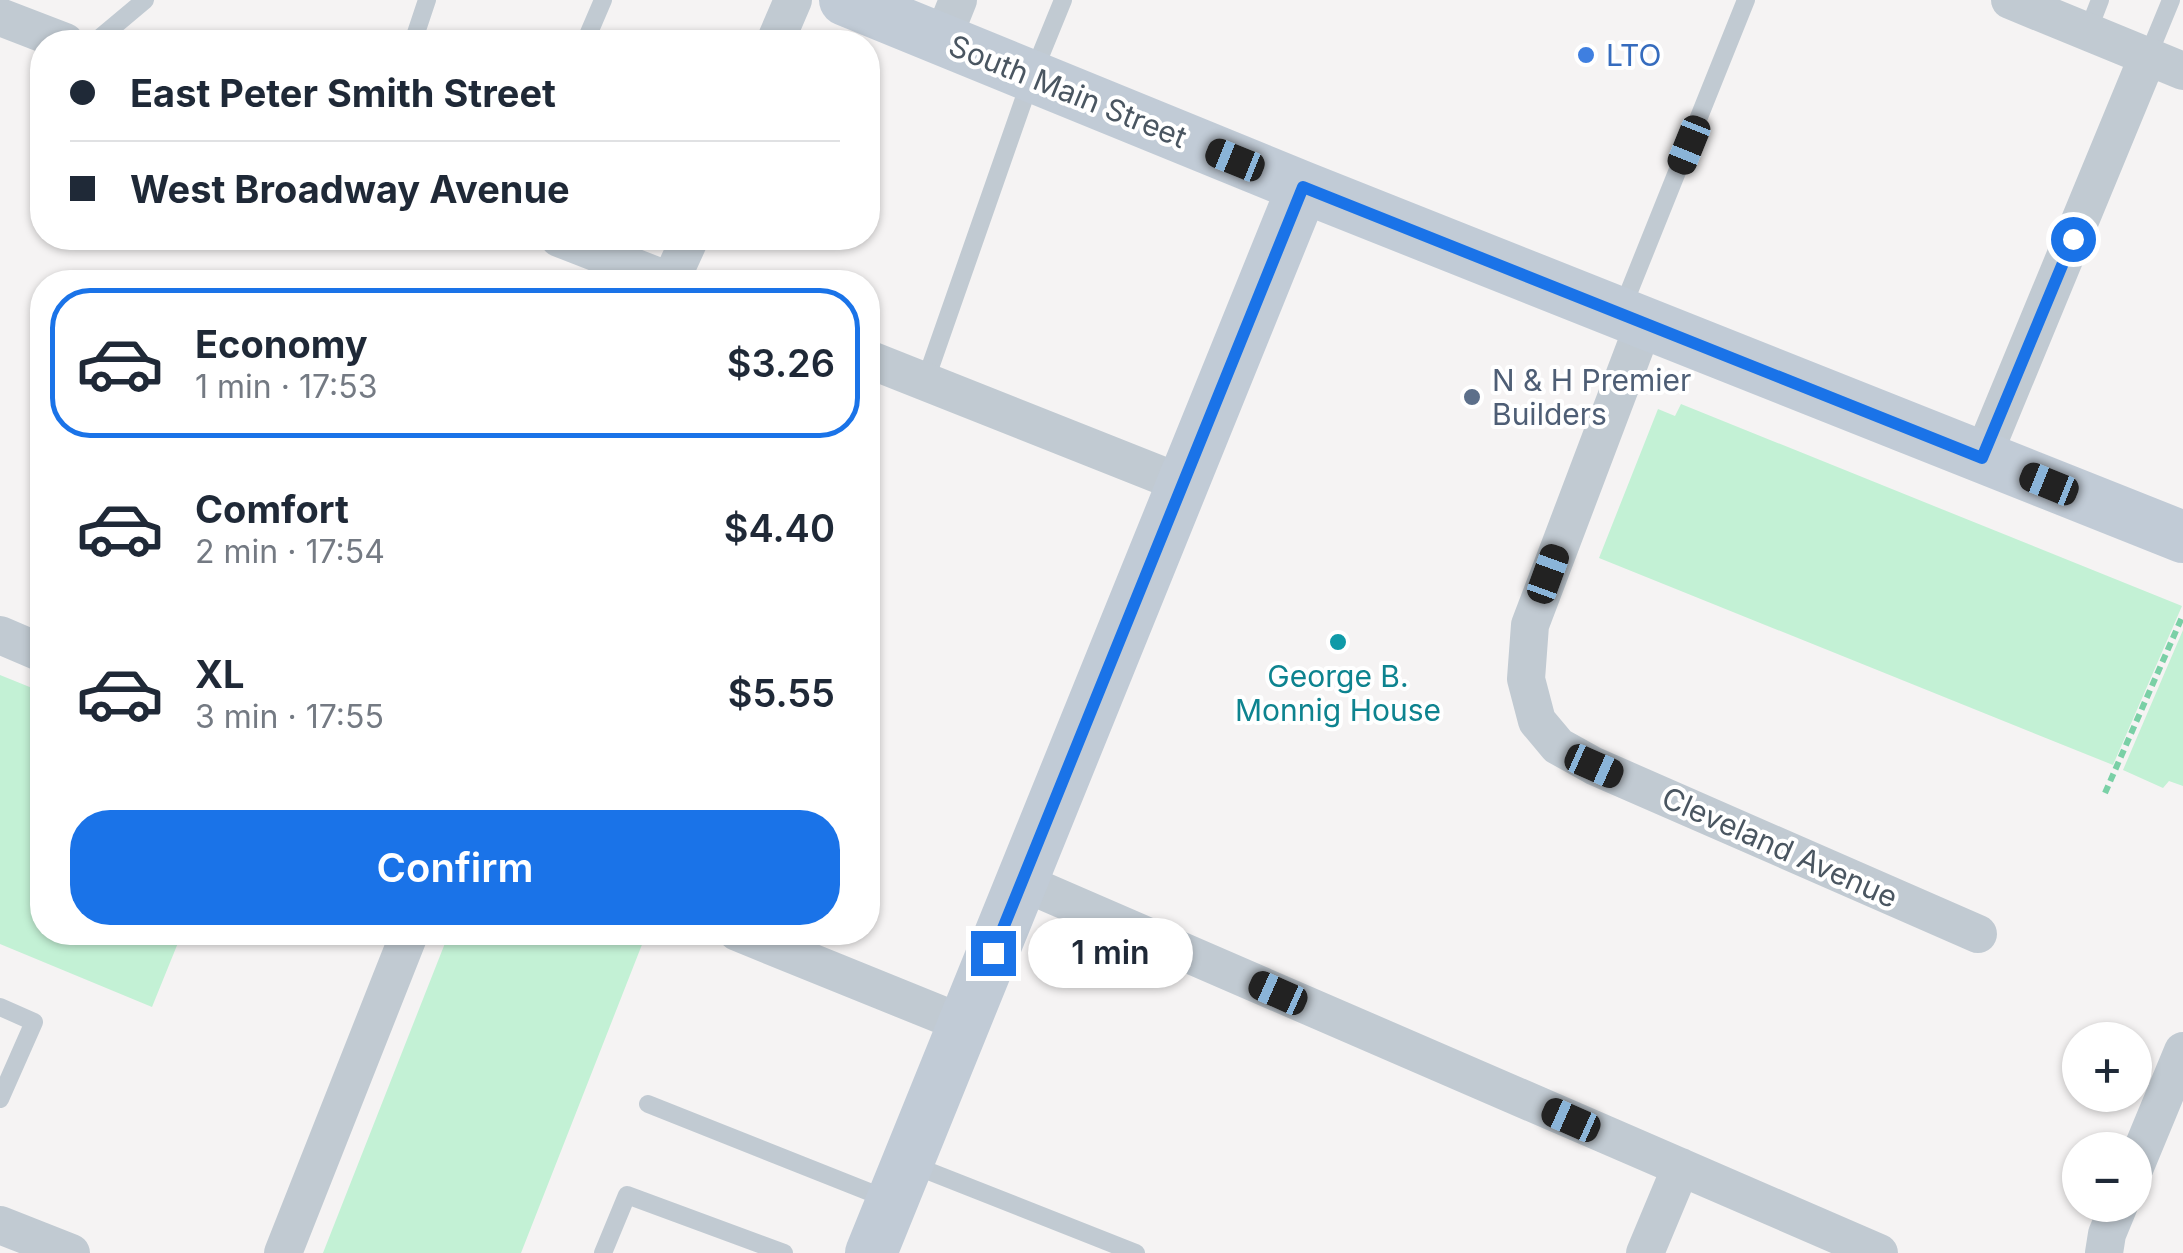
<!DOCTYPE html>
<meta charset="utf-8">
<style>
body{margin:0;font-family:Inter,sans-serif;background:#f6f6f7;color:#1f2937;height:100vh;display:flex;flex-direction:column;font-size:38px;white-space:nowrap}
*{box-sizing:border-box;margin:0}
p{font-size:32px;color:#747a83}
.icon{flex:none;width:55px;height:55px;fill:none;stroke:currentColor;stroke-width:2;stroke-linecap:round;stroke-linejoin:round}
.map{position:relative;flex:1;overflow:hidden}
.sheet{position:absolute;left:30px;top:270px;width:850px;height:675px;display:flex;flex-direction:column;background:#fff;border-radius:40px;box-shadow:0 2px 8px #0004}
.sheet>*{flex:none}
.top-card{position:absolute;left:30px;top:30px;width:850px;height:220px;border-radius:40px;box-shadow:0 2px 8px #0004;display:grid;align-content:center;height:220px;padding:0 40px;background:#fff}
.buttons{position:absolute;left:2062px;top:1022px;display:grid;gap:20px}
.buttons a{display:grid;place-items:center;width:90px;height:90px;border-radius:50%;background:#fff;box-shadow:0 2px 8px #0004;font-size:50px}
.end{position:absolute;width:45px;height:45px;margin:-22px;border:12px solid #1a73e8;background:#fff;box-shadow:0 0 0 5px #fff}
.from{border-radius:50%}
.bubble{position:absolute;height:70px;border-radius:35px;background:#fff;box-shadow:0 2px 8px #0004;font-size:32px;font-weight:600;line-height:70px;text-align:center}
.car{position:absolute;width:30px;height:60px;margin:-30px -15px;border-radius:12px;box-shadow:0 0 8px 2px #0007;background:linear-gradient(#222 24%,#8ab4d8 0 40%,#222 0 76%,#8ab4d8 0 86%,#222 0)}
.top-card b{display:flex;align-items:center;gap:35px;height:95px;font-size:38px}
.top-card b+b{border-top:2px solid #e0e1e3}
.top-card i{width:25px;height:25px;background:#1f2937}
ul{padding:18px 0 0;list-style:none}
li{display:flex;align-items:center;gap:30px;height:150px;margin:0 20px 15px;padding:0 20px;border:5px solid transparent;border-radius:40px}
li div{flex:1}
li b{display:block;font-size:38px}
li em{font-style:normal;font-weight:600}
li.selected{border-color:#1a73e8}
li>.icon{width:90px;height:90px;stroke-width:1.5}
.action{display:flex;gap:20px;margin-top:auto;padding:20px 40px}
.action a{flex:1;height:115px;border-radius:40px;background:#1a73e8;color:#fff;font-size:40px;font-weight:600;line-height:115px;text-align:center}
.map>svg:first-child{display:block}
.green{fill:#c3f1d5}
.lines{fill:none;stroke-linecap:round;stroke-linejoin:round}
.path{stroke:#7ad0a6;stroke-width:6;stroke-dasharray:8 5;stroke-linecap:butt}
.lane{stroke:#c1cad2;stroke-width:18}
.street{stroke:#c1cad2;stroke-width:38}
.secondary{stroke:#c1cbd6;stroke-width:52}
.route{stroke:#1a73e8;stroke-width:12}
.shop-dot{fill:#3f7fe0;stroke:#fff;stroke-width:4}
.service-dot{fill:#5c6f8a;stroke:#fff;stroke-width:4}
.culture-dot{fill:#0f9aa8;stroke:#fff;stroke-width:4}
.labels{text-anchor:middle;dominant-baseline:central;stroke-width:8;stroke-linejoin:round;paint-order:stroke}
.shop-label{font-size:30px;fill:#366cbe;stroke:#fff;text-anchor:start}
.street-label{font-size:30px;fill:#4a5661;stroke:#fff}
.service-label{font-size:30px;fill:#4e5e75;stroke:#fff;text-anchor:start}
.culture-label{font-size:30px;fill:#0d838f;stroke:#fff}
</style>
<div class="map">
<svg width="2183" height="1253" viewBox="0 0 2183 1253">
<rect width="100%" height="100%" fill="#f5f3f3"/>
<path class="green" d="M1681,404L2182,606L2113,765L1599,558L1658,409L1675,416Z
M2183,630V786L2169,781L2163,788L2123,770Z
M0,675L42,692V932L182,933L152,1007L0,944Z
M620,933L643,942L521,1253H323L449,933Z"/>
<g class="lines">
<path class="path" d="M2105,793L2183,615"/>
<path class="lane" d="M2088,31L2100,0
M95,42L145,0
M413,42L427,0
M585,42L603,0
M2148,56L2171,0
M1622,309L1746,0
M925,382L1032,76L1063,0
M0,1007L34,1022L0,1099
M648,1104L887,1199
M913,1165L1136,1253
M603,1253L627,1195L784,1253"/>
<path class="street" d="M2010,0L2183,71
M0,17L65,42
M942,40L958,0
M775,42L793,0
M559,238L672,282
M670,282L690,238
M1644,324L1530,625L1526,679L1537,721L1558,746L1594,766L1978,934
M868,359L1183,484
M1982,458L2148,56
M0,635L42,653
M1022,882L1879,1253
M737,932L964,1024
M2135,1167L2183,1051
M0,1225L71,1253
M283,1253L410,932
M1645,1253L1681,1167
M2104,1253L2107,1234L2119,1205"/>
<path class="secondary" d="M845,0L1303,187L2183,537
M871,1253L1303,187"/>
</g>
<g class="lines">
<path class="route" d="M993,953L1303,187L1982,458L2073,239"/>
</g>
<circle class="shop-dot" cx="1586" cy="55" r="10"/>
<circle class="service-dot" cx="1472" cy="397" r="10"/>
<circle class="culture-dot" cx="1338" cy="642" r="10"/>
<g class="labels">
<g class="shop-label">
<text x="1606" y="55">LTO</text>
</g>
<g class="street-label">
<text transform="translate(1068 91) rotate(22)">South Main Street</text>
<text transform="translate(1780 847) rotate(24)">Cleveland Avenue</text>
</g>
<g class="service-label">
<text x="1492" y="380">N &amp; H Premier<tspan x="1492" dy="34">Builders</tspan></text>
</g>
<g class="culture-label">
<text x="1338" y="676">George B.<tspan x="1338" dy="34">Monnig House</tspan></text>
</g>
</g>
</svg>
<div class="buttons">
<a>+</a>
<a>−</a>
</div>
<i class="end from" style="left:2073px;top:239px"></i>
<i class="end" style="left:993px;top:953px"></i>
<div class="bubble" style="left:1028px;top:918px;width:165px">1 min</div>
<i class="car" style="left:1689px;top:145px;rotate:202deg"></i>
<i class="car" style="left:1235px;top:160px;rotate:292deg"></i>
<i class="car" style="left:2049px;top:484px;rotate:292deg"></i>
<i class="car" style="left:1548px;top:574px;rotate:20deg"></i>
<i class="car" style="left:1594px;top:766px;rotate:114deg"></i>
<i class="car" style="left:1278px;top:993px;rotate:294deg"></i>
<i class="car" style="left:1571px;top:1120px;rotate:294deg"></i>
<div class="top-card">
<b><i class="from"></i>East Peter Smith Street</b>
<b><i></i>West Broadway Avenue</b>
</div>
<section class="sheet">
<ul>
<li class="selected"><svg class="icon" aria-label="car" viewBox="0 0 24 24"><path d="M5 17H2v-5l4-1 3-4h7l3 4 3 1v5h-3M9 17h6M6 11h13"/><circle cx="7" cy="17" r="2"/><circle cx="17" cy="17" r="2"/></svg><div><b>Economy</b><p>1 min · 17:53</p></div><em>$3.26</em></li>
<li><svg class="icon" aria-label="car" viewBox="0 0 24 24"><path d="M5 17H2v-5l4-1 3-4h7l3 4 3 1v5h-3M9 17h6M6 11h13"/><circle cx="7" cy="17" r="2"/><circle cx="17" cy="17" r="2"/></svg><div><b>Comfort</b><p>2 min · 17:54</p></div><em>$4.40</em></li>
<li><svg class="icon" aria-label="car" viewBox="0 0 24 24"><path d="M5 17H2v-5l4-1 3-4h7l3 4 3 1v5h-3M9 17h6M6 11h13"/><circle cx="7" cy="17" r="2"/><circle cx="17" cy="17" r="2"/></svg><div><b>XL</b><p>3 min · 17:55</p></div><em>$5.55</em></li>
</ul>
<div class="action"><a>Confirm</a></div>
</section>
</div>
